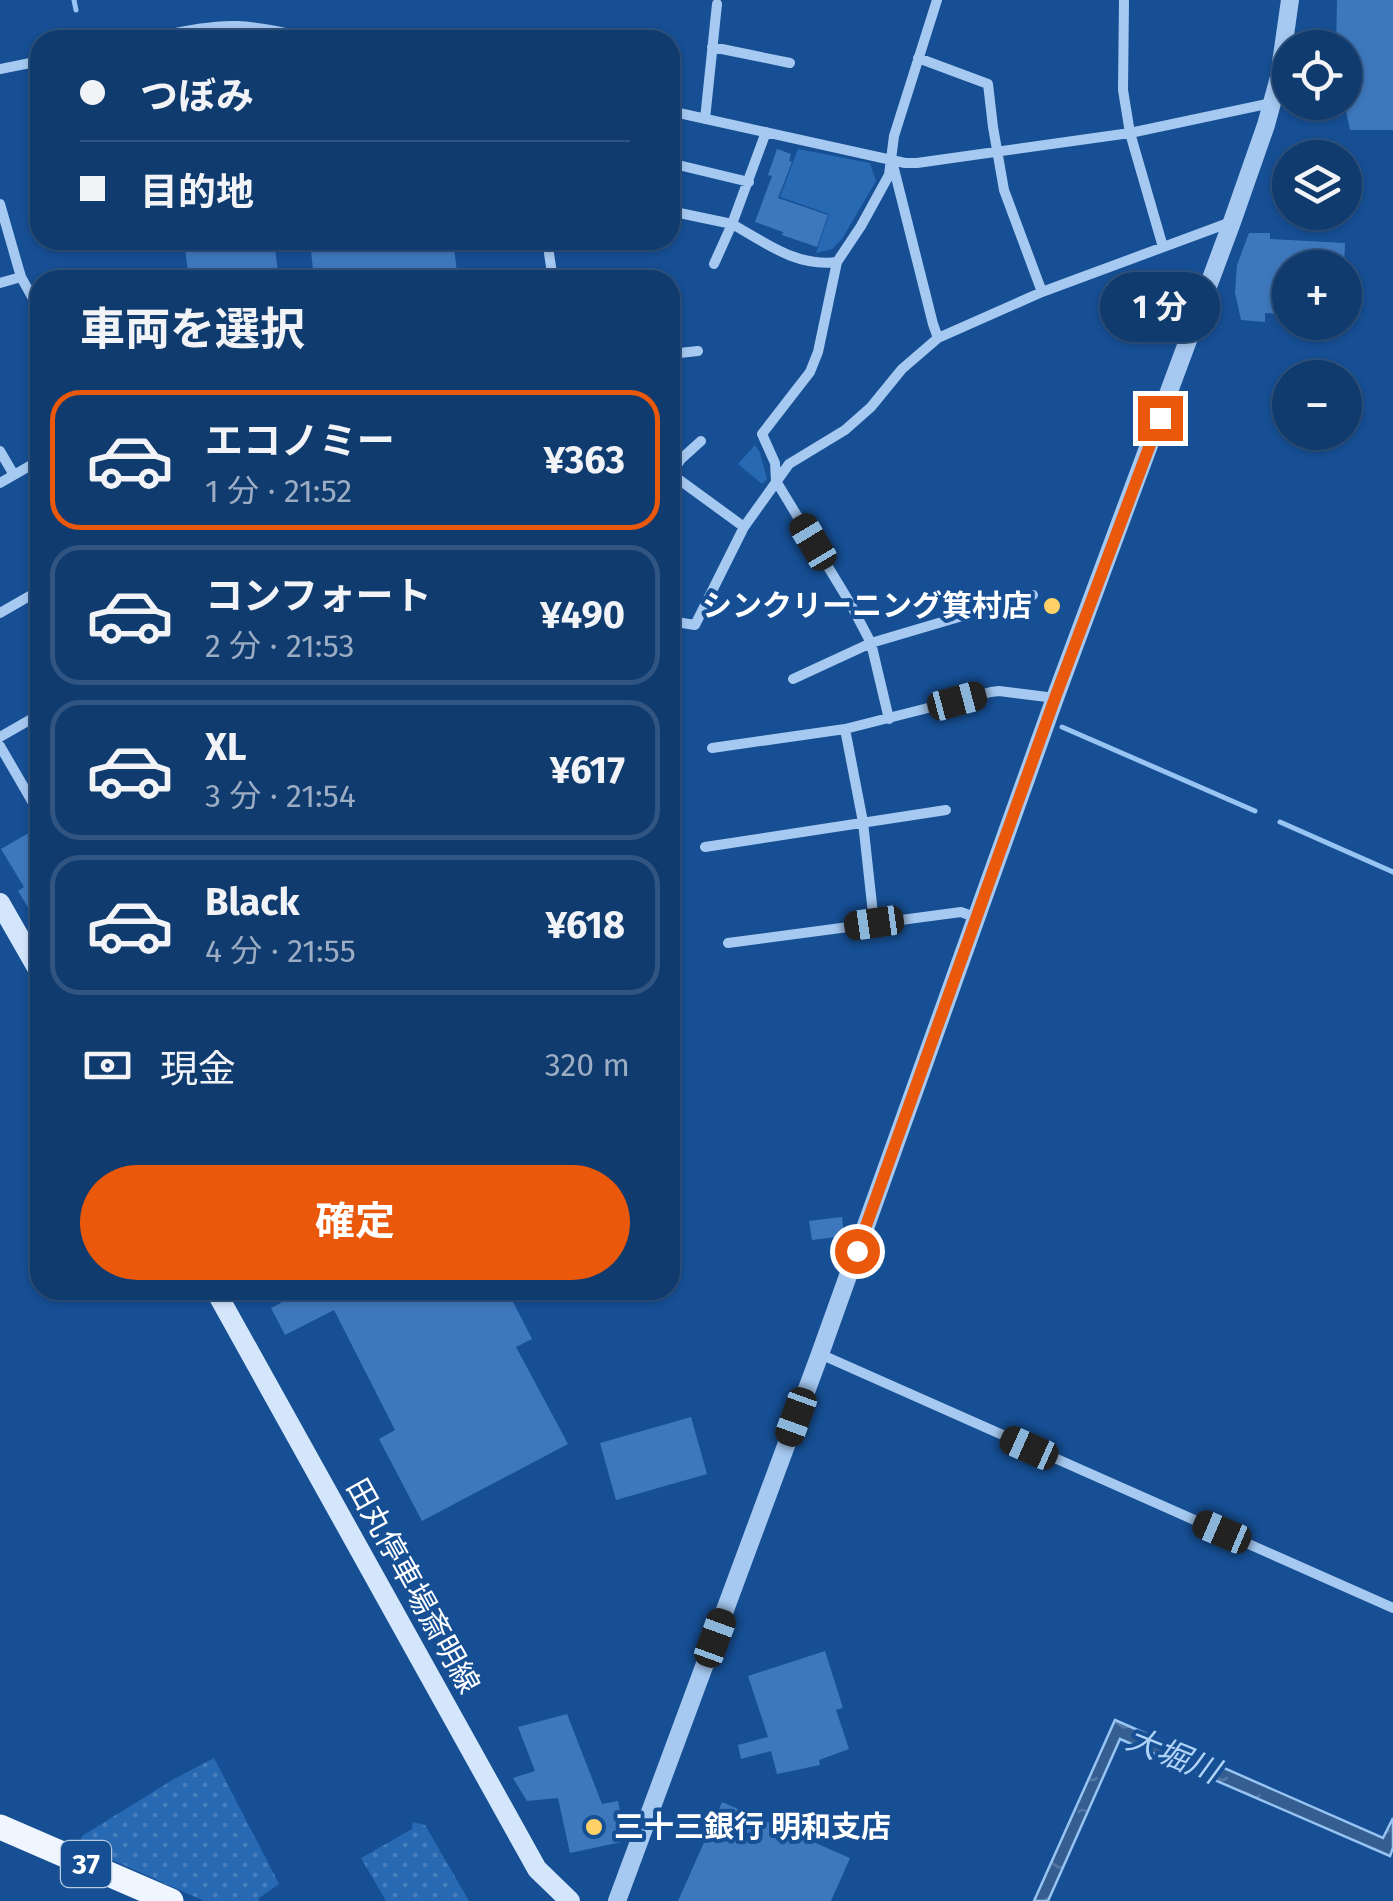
<!DOCTYPE html>
<html lang="ja">
<meta charset="utf-8">
<style>
body{margin:0;font-family:"Fira Sans","Noto Sans JP",sans-serif;background:#1e4677;color:#f1f3f6;height:100vh;display:flex;flex-direction:column;font-size:38px;white-space:nowrap}
*{box-sizing:border-box;margin:0}
p{font-size:32px;color:#9cadc3}
.icon{flex:none;width:55px;height:55px;fill:none;stroke:currentColor;stroke-width:2;stroke-linecap:round;stroke-linejoin:round}
.map{position:relative;flex:1;overflow:hidden}
.drawer{position:absolute;left:30px;top:270px;width:650px;height:1030px;display:flex;flex-direction:column;background:#103b6f;border-radius:30px;box-shadow:0 2px 8px #0004,0 0 0 2px #305582}
.drawer>*{flex:none}
.banner{position:absolute;left:30px;top:30px;width:650px;height:220px;border-radius:30px;box-shadow:0 2px 8px #0004,0 0 0 2px #305582;display:grid;align-content:center;height:220px;padding:0 50px;background:#103b6f}
.tools{position:absolute;left:1272px;top:30px;display:grid;gap:20px}
.tools a{display:grid;place-items:center;width:90px;height:90px;border-radius:50%;background:#103b6f;box-shadow:0 2px 8px #0004,0 0 0 2px #305582;font-size:50px}
.end{position:absolute;width:45px;height:45px;margin:-22px;border:12px solid #ea580c;background:#fff;box-shadow:0 0 0 5px #fff}
.from{border-radius:50%}
.bubble{position:absolute;height:70px;border-radius:35px;background:#103b6f;box-shadow:0 2px 8px #0004,0 0 0 2px #305582;font-size:32px;font-weight:700;line-height:70px;text-align:center}
.car{position:absolute;width:30px;height:60px;margin:-30px -15px;border-radius:12px;box-shadow:0 0 8px 2px #0007;background:linear-gradient(#222 24%,#8ab4d8 0 40%,#222 0 76%,#8ab4d8 0 86%,#222 0)}
.banner b{display:flex;align-items:center;gap:35px;height:95px;font-size:38px}
.banner b+b{border-top:2px solid #305582}
.banner i{width:25px;height:25px;background:#f1f3f6}
ul{padding:0;list-style:none}
li{display:flex;align-items:center;gap:30px;height:140px;margin:0 20px 15px;padding:0 30px;border:5px solid #305582;border-radius:30px}
li div{flex:1}
li b{display:block;font-size:38px}
li em{font-style:normal;font-weight:700}
li.on{border-color:#ea580c}
li>.icon{width:90px;height:90px;stroke-width:1.5}
h2{padding:0 50px;font-size:45px;line-height:120px}
.pay{display:flex;align-items:center;gap:25px;height:110px;padding:0 50px;font-size:38px}
.pay p{margin-inline-start:auto}
.action{display:flex;gap:20px;margin-top:auto;padding:20px 50px}
.action a{flex:1;height:115px;border-radius:60px;background:#ea580c;color:#fff;font-size:40px;font-weight:700;line-height:115px;text-align:center}
.map>svg:first-child{display:block}
.grass{fill:url(#grass-dots)}
.park{fill:#2869b3}
.water{fill:url(#water-ripples);stroke:#98c4f4;stroke-width:2.5}
.lines{fill:none;stroke-linecap:round;stroke-linejoin:round}
.stream{stroke:#98c4f4;stroke-width:5}
.building{fill:#3e78bc}
.minor{stroke:#a6c9f1;stroke-width:10}
.tertiary{stroke:#a6c9f1;stroke-width:18}
.secondary{stroke:#d4e6fc;stroke-width:20}
.primary{stroke:#f0f6ff;stroke-width:25}
.route{stroke:#ea580c;stroke-width:12}
.poi-dot{fill:#ffd166;stroke:#164f94;stroke-width:4}
.labels{text-anchor:middle;dominant-baseline:central;stroke-width:8;stroke-linejoin:round;paint-order:stroke}
.shield{fill:#164f94;stroke:#b9cadf;stroke-width:2.5}
.shield-label{font-size:28px;font-weight:bold;fill:#fff}
.poi-label{font-size:30px;font-weight:bold;fill:#fff;stroke:#164f94;text-anchor:end}
.street-label{font-size:30px;fill:#fff;stroke:#164f94}
.water-label{font-size:32px;font-style:italic;fill:#b2d3f8;stroke:#164f94}
</style>
<div class="map">
<svg width="1393" height="1901" viewBox="0 0 1393 1901">
<defs>
<pattern id="grass-dots" width="8" height="8" patternUnits="userSpaceOnUse" patternTransform="scale(2.5)"><rect width="8" height="8" fill="#2869b3"/><path d="M2 2h.1M6 6h.1" fill="none" stroke="#4880be" stroke-width="1.8" stroke-linecap="round"/></pattern>
<pattern id="water-ripples" width="26" height="14" patternUnits="userSpaceOnUse" patternTransform="scale(2.5)"><rect width="26" height="14" fill="#355f91"/><path d="M2 4q2-2 4 0t4 0M15 11q2-2 4 0t4 0" fill="none" stroke="#5377a2"/></pattern>
</defs>
<rect width="100%" height="100%" fill="#164f94"/>
<path class="grass" d="M214,1758L279,1884L259,1898V1901H204L79,1845L82,1836L174,1779Z
M413,1822L425,1825L469,1901H386L361,1858L412,1829Z"/>
<path class="park" d="M798,149L870,163L876,181L842,239L832,249L816,253L829,214L780,197Z
M755,445L760,453L767,479L762,484L738,464Z
M431,1597L449,1633L431,1641L411,1607Z"/>
<path class="water" d="M1115,1720L1383,1838L1393,1818V1848L1390,1856L1120,1739L1048,1901H1034Z"/>
<g class="lines">
<path class="stream" d="M74,0L76,10
M1062,727L1255,811
M1280,822L1393,872"/>
</g>
<path class="building" d="M1337,0H1393V130H1350L1345,106V48H1336Z
M777,149L791,154L789,161L792,162L778,198L828,215L817,247L782,235L783,232L755,222L772,176L768,175Z
M1249,233H1270V239L1345,243L1344,268H1290V315L1265,313V322L1241,320L1235,293L1237,265Z
M184,240H274L279,280H189Z
M310,240H453L458,280H314Z
M32,831L40,844V927L18,891L24,887L1,849Z
M842,1217L844,1236L812,1240L809,1221Z
M305,1290H507L532,1339L516,1347L568,1444L422,1521L379,1439L395,1430L334,1310L285,1335L271,1308Z
M691,1417L707,1474L616,1500L600,1443Z
M825,1651L843,1708L836,1710L849,1749L819,1760L820,1765L777,1774L771,1751L741,1759L738,1745L768,1737L748,1676Z
M567,1714L602,1804L618,1801L626,1841L570,1853L558,1798L527,1801L513,1778L535,1771L518,1727Z
M722,1802L850,1858L831,1901H678Z"/>
<g class="lines">
<path class="minor" d="M1124,0L1123,90L1130,133L1163,247
M143,40C173,34 206,25 237,26C263,27 289,34 314,40
M712,47L790,63
M918,58L988,84L993,127L1004,190L1042,292
M0,69L40,61
M670,111L905,163H917L1130,133L1272,103
M705,119L717,4
M766,132L732,224C766,243 796,267 837,262
M670,163L749,182
M893,165L933,324L938,338
M0,204L21,277L40,311
M670,211L732,224L714,264
M547,240L553,280
M0,283L21,277
M670,354L698,351
M0,451L14,475
M670,473L744,527
M671,474L681,459L701,441
M0,483L40,460
M0,613L40,590
M670,621L695,625L744,527L789,464L845,430L871,407L902,369L938,338L1042,292L1231,222
M793,679L871,643L1033,595
M889,719L871,643L850,603L776,481L775,463L762,434L810,372L818,352L837,262L861,226L889,175L894,136L937,0
M845,729L863,822L874,923
M0,737L40,714
M0,746L40,815
M712,748L845,729L991,692L999,691L1055,698
M705,847L946,810
M728,943L961,912L977,918
M820,1354L1393,1608"/>
<path class="tertiary" d="M617,1901L820,1354L1055,698L1232,222L1266,125L1279,77L1290,0"/>
<path class="secondary" d="M0,903L40,973
M215,1290L537,1869L570,1901"/>
<path class="primary" d="M0,1827L171,1901"/>
</g>
<g class="lines">
<path class="route" d="M857,1251L1055,698L1160,418"/>
</g>
<g class="poi-dot">
<circle cx="1052" cy="606" r="10"/>
<circle cx="594" cy="1827" r="10"/>
</g>
<g class="labels">
<rect class="shield" x="61" y="1841" width="50" height="46" rx="8"/>
<g class="shield-label">
<text x="86" y="1864">37</text>
</g>
<g class="poi-label">
<text x="1032" y="606">シンクリーニング箕村店</text>
<text x="614" y="1827" text-anchor="start">三十三銀行 明和支店</text>
</g>
<g class="street-label">
<text transform="translate(413 1586) rotate(61)">田丸停車場斎明線</text>
</g>
<g class="water-label">
<text transform="translate(1173 1755) rotate(22)">大堀川</text>
</g>
</g>
</svg>
<div class="tools">
<a><svg class="icon" aria-label="locate" viewBox="0 0 24 24"><circle cx="12" cy="12" r="6"/><path d="M12 2v4M12 18v4M2 12h4M18 12h4"/></svg></a>
<a><svg class="icon" aria-label="layers" viewBox="0 0 24 24"><path d="M12 4l9 5-9 5-9-5zM3 14l9 5 9-5"/></svg></a>
<a>+</a>
<a>−</a>
</div>
<i class="end from" style="left:857px;top:1251px"></i>
<i class="end" style="left:1160px;top:418px"></i>
<div class="bubble" style="left:1100px;top:272px;width:120px">1 分</div>
<i class="car" style="left:813px;top:542px;rotate:329deg"></i>
<i class="car" style="left:957px;top:701px;rotate:75deg"></i>
<i class="car" style="left:874px;top:923px;rotate:262deg"></i>
<i class="car" style="left:796px;top:1417px;rotate:200deg"></i>
<i class="car" style="left:1029px;top:1448px;rotate:294deg"></i>
<i class="car" style="left:1222px;top:1532px;rotate:293deg"></i>
<i class="car" style="left:715px;top:1638px;rotate:20deg"></i>
<div class="banner">
<b><i class="from"></i>つぼみ</b>
<b><i></i>目的地</b>
</div>
<section class="drawer">
<h2>車両を選択</h2>
<ul>
<li class="on"><svg class="icon" aria-label="car" viewBox="0 0 24 24"><path d="M5 17H2v-5l4-1 3-4h7l3 4 3 1v5h-3M9 17h6M6 11h13"/><circle cx="7" cy="17" r="2"/><circle cx="17" cy="17" r="2"/></svg><div><b>エコノミー</b><p>1 分 · 21:52</p></div><em>¥363</em></li>
<li><svg class="icon" aria-label="car" viewBox="0 0 24 24"><path d="M5 17H2v-5l4-1 3-4h7l3 4 3 1v5h-3M9 17h6M6 11h13"/><circle cx="7" cy="17" r="2"/><circle cx="17" cy="17" r="2"/></svg><div><b>コンフォート</b><p>2 分 · 21:53</p></div><em>¥490</em></li>
<li><svg class="icon" aria-label="car" viewBox="0 0 24 24"><path d="M5 17H2v-5l4-1 3-4h7l3 4 3 1v5h-3M9 17h6M6 11h13"/><circle cx="7" cy="17" r="2"/><circle cx="17" cy="17" r="2"/></svg><div><b>XL</b><p>3 分 · 21:54</p></div><em>¥617</em></li>
<li><svg class="icon" aria-label="car" viewBox="0 0 24 24"><path d="M5 17H2v-5l4-1 3-4h7l3 4 3 1v5h-3M9 17h6M6 11h13"/><circle cx="7" cy="17" r="2"/><circle cx="17" cy="17" r="2"/></svg><div><b>Black</b><p>4 分 · 21:55</p></div><em>¥618</em></li>
</ul>
<div class="pay"><svg class="icon" aria-label="cash" viewBox="0 0 24 24"><path d="M3 7h18v10H3z"/><circle cx="12" cy="12" r="2"/></svg>現金<p>320 m</p></div>
<div class="action"><a>確定</a></div>
</section>
</div>
